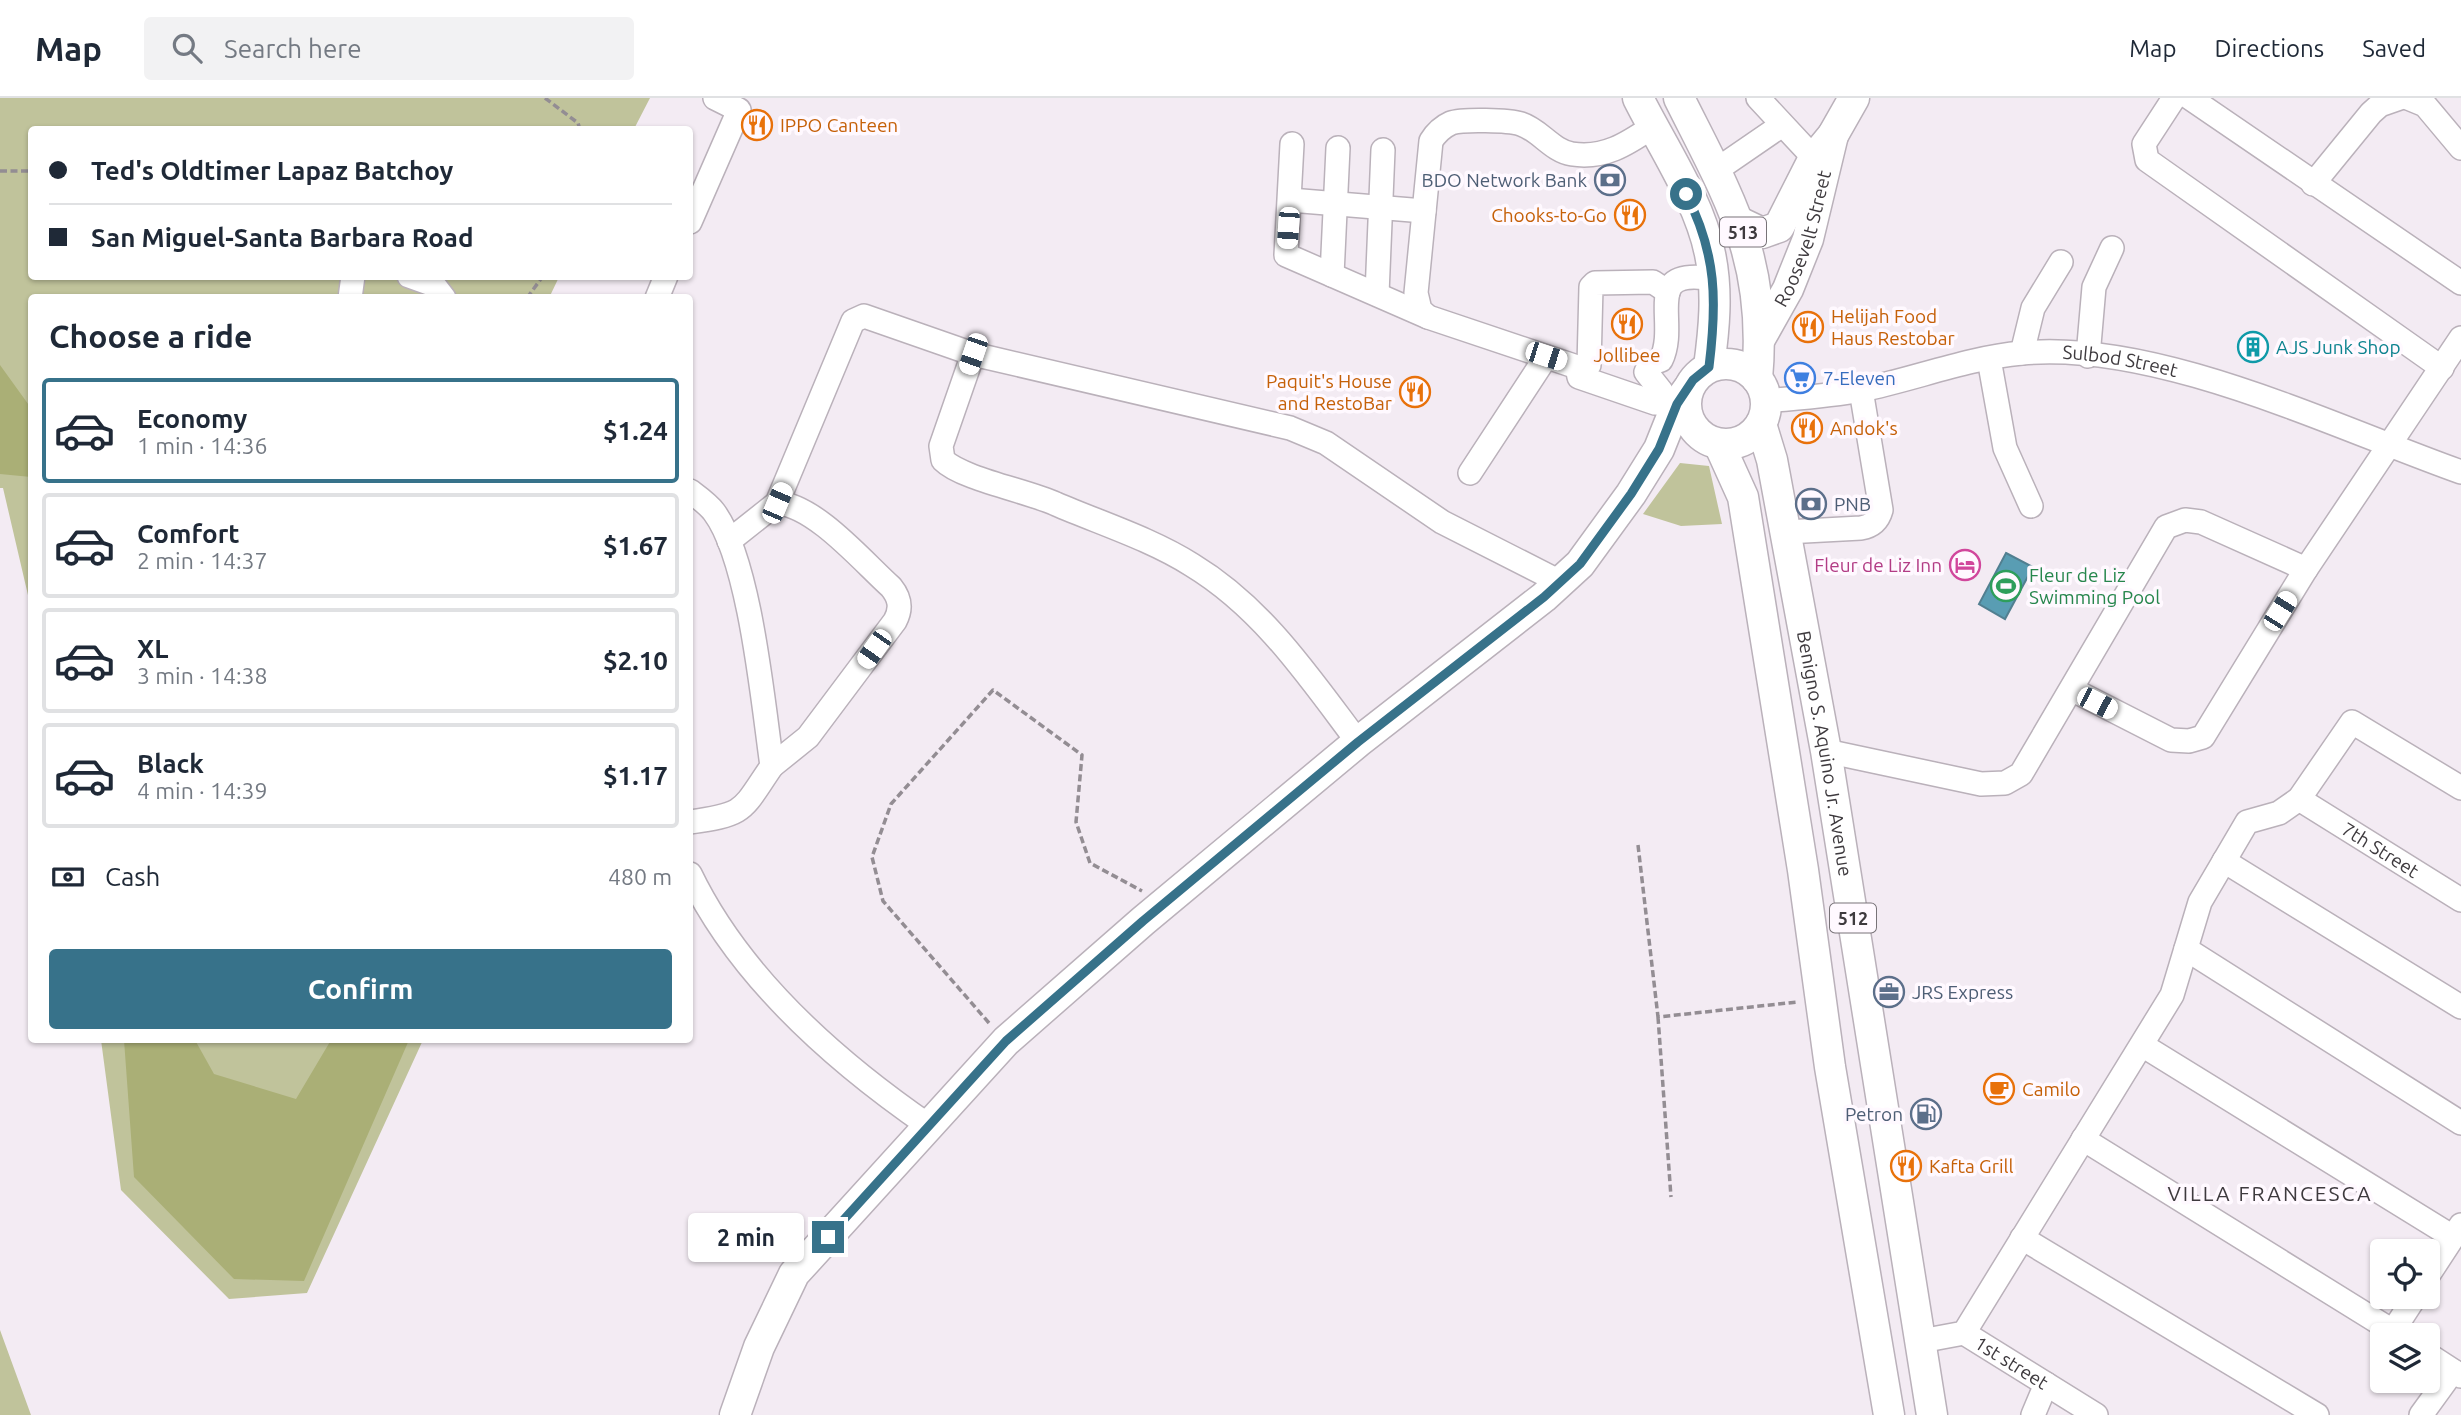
<!DOCTYPE html>
<meta charset="utf-8">
<style>
body{margin:0;font-family:Ubuntu,sans-serif;background:#f2f2f3;color:#1f2937;height:100vh;display:flex;flex-direction:column;font-size:26px;white-space:nowrap}
*{box-sizing:border-box;margin:0}
p{font-size:23px;color:#747a83}
.icon{flex:none;width:38px;height:38px;fill:none;stroke:currentColor;stroke-width:2;stroke-linecap:round;stroke-linejoin:round}
.map{position:relative;flex:1;overflow:hidden}
.panel{position:absolute;left:28px;top:196px;width:665px;height:749px;display:flex;flex-direction:column;background:#fff;border-radius:7px;box-shadow:0 2px 5px #0004}
.panel>*{flex:none}
.guide{position:absolute;left:28px;top:28px;width:665px;height:154px;border-radius:7px;box-shadow:0 2px 5px #0004;display:grid;align-content:center;height:154px;padding:0 21px;background:#fff}
.controls{position:absolute;left:2370px;top:1141px;display:grid;gap:14px}
.controls a{display:grid;place-items:center;width:70px;height:70px;border-radius:7px;background:#fff;box-shadow:0 2px 5px #0004;font-size:35px}
.end{position:absolute;width:32px;height:32px;margin:-16px;border:9px solid #37728a;background:#fff;box-shadow:0 0 0 4px #fff}
.from{border-radius:50%}
.bubble{position:absolute;height:49px;border-radius:7px;background:#fff;box-shadow:0 2px 5px #0004;font-size:23px;font-weight:700;line-height:49px;text-align:center}
.car{position:absolute;width:21px;height:42px;margin:-21px -10px;border-radius:9px;box-shadow:0 0 5px 2px #0007;background:linear-gradient(#fff 24%,#345 0 40%,#fff 0 76%,#345 0 86%,#fff 0)}
.guide b{display:flex;align-items:center;gap:24px;height:66px;font-size:26px}
.guide b+b{border-top:2px solid #e0e1e3}
.guide i{width:18px;height:18px;background:#1f2937}
ul{padding:0;list-style:none}
li{display:flex;align-items:center;gap:21px;height:105px;margin:0 14px 10px;padding:0 7px;border:4px solid #e0e1e3;border-radius:7px}
li div{flex:1}
li b{display:block;font-size:26px}
li em{font-style:normal;font-weight:700}
li.current{border-color:#37728a}
li>.icon{width:63px;height:63px;stroke-width:1.5}
h2{padding:0 21px;font-size:32px;line-height:84px}
.pay{display:flex;align-items:center;gap:18px;height:77px;padding:0 21px;font-size:26px}
.pay p{margin-inline-start:auto}
.primary-button{display:flex;gap:14px;margin-top:auto;padding:14px 21px}
.primary-button a{flex:1;height:80px;border-radius:7px;background:#37728a;color:#fff;font-size:28px;font-weight:700;line-height:80px;text-align:center}
header{display:flex;align-items:center;gap:42px;box-sizing:border-box;height:98px;padding:0 35px;background:#fff;border-bottom:2px solid #e0e1e3}
header strong{font-size:33px}
nav{display:flex;gap:38px;margin-inline-start:auto;font-size:24px}
.search{width:490px;height:63px;background:#f2f2f3;display:flex;align-items:center;gap:18px;box-sizing:border-box;padding:0 24px;border-radius:7px;color:#747a83;font-size:26px}
.map>svg:first-child{display:block}
.green{fill:#c0c39b}
.forest{fill:#aaaf76}
.water{fill:#599db3;stroke:#517f90;stroke-width:2}
.lines{fill:none;stroke-linecap:round;stroke-linejoin:round}
.minor-casing{stroke:#bab1ba;stroke-width:26}
.major-casing{stroke:#bab1ba;stroke-width:33}
.path{stroke:#938d93;stroke-width:3.5;stroke-dasharray:7 3.5;stroke-linecap:butt}
.minor{stroke:#fff;stroke-width:23}
.major{stroke:#fff;stroke-width:30}
.route{stroke:#37728a;stroke-width:9}
.labels{text-anchor:middle;dominant-baseline:central;stroke-width:7;stroke-linejoin:round;paint-order:stroke}
.shield{fill:#fff9ff;stroke:#787378;stroke-width:2}
.shield-label{font-size:18px;font-weight:bold;fill:#3e3a3e}
.food-label{font-size:19px;fill:#c56008;stroke:#fff9ff;text-anchor:start}
.service-label{font-size:19px;fill:#4e5e75;stroke:#fff9ff;text-anchor:end}
.street-label{font-size:19px;fill:#3e3a3e;stroke:#fff9ff}
.culture-label{font-size:19px;fill:#0d838f;stroke:#fff9ff;text-anchor:start}
.shop-label{font-size:19px;fill:#366cbe;stroke:#fff9ff;text-anchor:start}
.hotel-label{font-size:19px;fill:#b23c85;stroke:#fff9ff;text-anchor:end}
.leisure-label{font-size:19px;fill:#27864d;stroke:#fff9ff;text-anchor:start}
.neighbourhood-label{font-size:21px;letter-spacing:2px;fill:#3e3a3e;stroke:#fff9ff}
</style>
<header>
<strong>Map</strong>
<div class="search"><svg class="icon" aria-label="search" viewBox="0 0 24 24"><circle cx="10" cy="10" r="6"/><path d="M15 15l6 6"/></svg>Search here</div>
<nav><a>Map</a><a>Directions</a><a>Saved</a></nav>
</header>
<div class="map">
<svg width="2461" height="1317" viewBox="0 0 2461 1317">
<rect width="100%" height="100%" fill="#f3ebf3"/>
<path class="green" d="M0,0H650L634,31L32,32V178L559,179L549,200H32L31,510L3,390H0Z
M1680,365L1709,368L1722,426L1681,428L1643,416Z
M101,942H423L307,1195L229,1201L121,1092Z
M0,1232L31,1317H0Z"/>
<path class="forest" d="M0,267L31,310V379L0,376Z
M124,942H195L214,976L296,1001L331,942H409L304,1183L234,1181L134,1079Z"/>
<path class="water" d="M2006,455L2033,469L2005,521L1979,506Z"/>
<g class="lines">
<g class="minor-casing">
<g id="minor">
<path d="M1758,0L1814,60L1827,65"/>
<path d="M2174,0L2144,46L2147,62L2442,270"/>
<path d="M2190,0L2461,185"/>
<path d="M2408,0L2425,7L2461,50"/>
<path d="M1652,29C1627,46 1604,61 1572,56C1552,53 1540,32 1521,26C1509,22 1462,21 1451,25C1442,29 1436,35 1431,43L1416,195L1420,212L1428,219L1577,269L1579,279L1655,305L1677,306"/>
<path d="M1292,46L1286,157L1428,219"/>
<path d="M1715,73L1782,27"/>
<path d="M2313,86L2371,15L2380,7L2400,0"/>
<path d="M1290,102L1424,113"/>
<path d="M690,124L739,12L715,0"/>
<path d="M1332,177L1338,50"/>
<path d="M409,178L434,187L444,200"/>
<path d="M1377,196L1383,52"/>
<path d="M350,200L353,178"/>
<path d="M657,200L666,178"/>
<path d="M2022,255L2033,210L2061,164"/>
<path d="M973,256L941,348L943,362C962,381 1028,393 1056,406C1100,425 1151,441 1192,467C1263,510 1309,579 1358,644"/>
<path d="M2088,258L2094,189L2112,150"/>
<path d="M1989,261L2005,350L2031,408"/>
<path d="M1589,267L1591,189L1595,185L1653,184L1668,194"/>
<path d="M1661,293L1646,274L1650,266L1661,262C1680,223 1639,168 1714,181"/>
<path id="s1" d="M1766,303C1798,300 1830,298 1861,292C1915,281 1967,260 2022,255C2157,242 2334,329 2461,374"/>
<path d="M1470,375L1546,259"/>
<path d="M690,393C698,399 708,406 714,414C750,462 763,605 772,668C741,713 747,716 690,724"/>
<path d="M1786,434L1861,430C1872,428 1878,423 1881,412L1861,292"/>
<path d="M729,443L777,405L853,223L864,218L973,256L1290,330L1326,345L1442,424L1560,484"/>
<path d="M2073,592L2171,642L2189,643L2203,639L2306,471L2461,240"/>
<path d="M1826,653L1981,686L2005,685L2021,676L2166,429L2185,422L2201,424L2306,471"/>
<path d="M772,668L808,639L895,523C902,510 900,500 891,489C863,464 815,407 777,405"/>
<path id="s2" d="M2299,701L2461,802"/>
<path d="M2224,763L2461,909"/>
<path d="M690,776C740,880 836,964 929,1028"/>
<path d="M2186,851L2461,1025"/>
<path d="M2142,947L2453,1139"/>
<path d="M2083,1041L2399,1237"/>
<path d="M2022,1140L2317,1317"/>
<path d="M2427,1179L2461,1127"/>
<path d="M2393,1233L2415,1199"/>
<path id="s3" d="M1964,1235L2096,1317"/>
<path d="M1921,1243L1964,1235L2172,897L2200,804L2247,724L2279,715L2299,701L2352,624L2461,690"/>
<path d="M2427,1256L2461,1278"/>
<path d="M2033,1317L2046,1286"/>
<path d="M2421,1317L2453,1273"/>
</g>
</g>
<g class="major-casing">
<g id="major">
<path d="M1638,0C1662,48 1700,104 1710,156C1718,194 1714,232 1709,269"/>
<path d="M1679,0C1730,102 1768,162 1757,281"/>
<path d="M1739,124L1762,135L1779,129L1814,60L1833,37L1854,0"/>
<path id="s4" d="M1761,239L1788,191L1808,141L1833,37"/>
<circle cx="1726" cy="306" r="40"/>
<path id="s5" d="M1761,326L1772,362L1826,653L1932,1317"/>
<path d="M1719,346L1743,399L1803,772L1830,969L1889,1317"/>
<path d="M735,1317L759,1249L794,1176L1006,943L1143,823L1358,644L1544,499L1580,466L1631,396L1659,351L1677,306L1688,291"/>
</g>
</g>
<path class="path" d="M545,0L578,25L580,32
M0,73H32
M527,200L543,178
M1638,747L1658,919L1797,904
M1658,919L1671,1099
M989,925L883,803L872,759L891,706L993,592L1082,657L1076,724L1090,765L1142,793"/>
<use href="#minor" class="minor"/>
<use href="#major" class="major"/>
</g>
<g class="lines">
<path class="route" d="M828,1139L1006,943L1143,823L1358,644L1544,499L1580,466L1631,396L1659,351L1677,306L1693,282L1709,269C1717,204 1717,156 1686,96"/>
</g>
<defs>
<g id="restaurant-ring" transform="scale(1.575)"><circle r="9.5" fill="#fff9ff" stroke="#e8710a" stroke-width="1.5"/><path d="M-5-6h1v4h1v-4h1v4h1v-4h1v5L-1.5 .5V6h-2V.5L-5-1ZM5-6V6H3V1.5H1.5Q1.5-4 5-6Z" fill="#e8710a"/></g>
<g id="bank-ring" transform="scale(1.575)"><circle r="9.5" fill="#fff9ff" stroke="#5c6f8a" stroke-width="1.5"/><path d="M-6-4H6V4H-6ZM0-2.3a2.3 2.3 0 1 0 0 4.6a2.3 2.3 0 1 0 0-4.6Z" fill="#5c6f8a"/></g>
<g id="building-ring" transform="scale(1.575)"><circle r="9.5" fill="#fff9ff" stroke="#0f9aa8" stroke-width="1.5"/><path d="M-4-6H4V6H1V3H-1V6H-4ZM-2.5-4.3h1.7v1.8h-1.7ZM.8-4.3h1.7v1.8H.8ZM-2.5-1h1.7V.8h-1.7ZM.8-1h1.7V.8H.8Z" fill="#0f9aa8"/></g>
<g id="supermarket-ring" transform="scale(1.575)"><circle r="9.5" fill="#fff9ff" stroke="#3f7fe0" stroke-width="1.5"/><path d="M-6-5.5h2.5l.6 2H6L4.5 2H-2.5L-4.4-4H-6ZM-1.5 3.2a1.3 1.3 0 1 0 .1 0ZM3 3.2a1.3 1.3 0 1 0 .1 0Z" fill="#3f7fe0"/></g>
<g id="hotel-ring" transform="scale(1.575)"><circle r="9.5" fill="#fff9ff" stroke="#d1479c" stroke-width="1.5"/><path d="M-6-4.5h1.5V1H6V5H4.5V3h-9V5H-6ZM-4 0a1.8 1.8 0 1 1 3.6 0ZM.5 0V-2.5h3Q6-2.5 6 0Z" fill="#d1479c"/></g>
<g id="stadium-ring" transform="scale(1.575)"><circle r="9.5" fill="#fff9ff" stroke="#2e9e5b" stroke-width="1.5"/><path d="M0-5a6.5 5 0 1 0 0 10a6.5 5 0 1 0 0-10ZM-3.5-1.8h7v3.6h-7Z" fill="#2e9e5b"/></g>
<g id="office-ring" transform="scale(1.575)"><circle r="9.5" fill="#fff9ff" stroke="#5c6f8a" stroke-width="1.5"/><path d="M-6-3h4V-5.5h4V-3h4V5H-6ZM-1-4.5V-3h2v-1.5ZM-6 0V1H6V0Z" fill="#5c6f8a"/></g>
<g id="cafe-ring" transform="scale(1.575)"><circle r="9.5" fill="#fff9ff" stroke="#e8710a" stroke-width="1.5"/><path d="M-5.5-4.5H6V0H3Q3 3.5 0 3.5H-2.5Q-5.5 3.5-5.5 0ZM3-3.2v2h1.7v-2ZM-6 4.5H4V6H-6Z" fill="#e8710a"/></g>
<g id="fuel-ring" transform="scale(1.575)"><circle r="9.5" fill="#fff9ff" stroke="#5c6f8a" stroke-width="1.5"/><path d="M-5.5-6h7V0h2V4h1.3V-2.5L3-4.5l.8-.8L6-3V5H2.5V1h-1V6h-7ZM-4.2-4.7v3.2H.2V-4.7Z" fill="#5c6f8a"/></g>
</defs>
<g fill-rule="evenodd">
<use href="#restaurant-ring" x="757" y="27"/>
<use href="#bank-ring" x="1610" y="82"/>
<use href="#restaurant-ring" x="1630" y="117"/>
<use href="#restaurant-ring" x="1627" y="226"/>
<use href="#restaurant-ring" x="1808" y="229"/>
<use href="#building-ring" x="2253" y="249"/>
<use href="#supermarket-ring" x="1800" y="280"/>
<use href="#restaurant-ring" x="1415" y="294"/>
<use href="#restaurant-ring" x="1807" y="330"/>
<use href="#bank-ring" x="1811" y="406"/>
<use href="#hotel-ring" x="1965" y="467"/>
<use href="#stadium-ring" x="2006" y="488"/>
<use href="#office-ring" x="1889" y="894"/>
<use href="#cafe-ring" x="1999" y="991"/>
<use href="#fuel-ring" x="1926" y="1016"/>
<use href="#restaurant-ring" x="1906" y="1068"/>
</g>
<g class="labels">
<g class="shield">
<rect x="1720" y="119.5" width="46" height="29" rx="5"/>
<rect x="1830" y="805.5" width="46" height="29" rx="5"/>
</g>
<g class="shield-label">
<text x="1743" y="134">513</text>
<text x="1853" y="820">512</text>
</g>
<g class="food-label">
<text x="780" y="27">IPPO Canteen</text>
<text x="1607" y="117" text-anchor="end">Chooks-to-Go</text>
<text x="1831" y="218">Helijah Food<tspan x="1831" dy="22">Haus Restobar</tspan></text>
<text x="1627" y="257" text-anchor="middle">Jollibee</text>
<text x="1392" y="283" text-anchor="end">Paquit's House<tspan x="1392" dy="22">and RestoBar</tspan></text>
<text x="1830" y="330">Andok's</text>
<text x="2022" y="991">Camilo</text>
<text x="1929" y="1068">Kafta Grill</text>
</g>
<g class="service-label">
<text x="1587" y="82">BDO Network Bank</text>
<text x="1834" y="406" text-anchor="start">PNB</text>
<text x="1912" y="894" text-anchor="start">JRS Express</text>
<text x="1903" y="1016">Petron</text>
</g>
<g class="street-label">
<text stroke="none"><textPath href="#s4" startOffset="108">Roosevelt Street</textPath></text>
<text stroke="none"><textPath href="#s1" startOffset="360">Sulbod Street</textPath></text>
<text stroke="none"><textPath href="#s5" startOffset="336">Benigno S. Aquino Jr. Avenue</textPath></text>
<text stroke="none"><textPath href="#s2" startOffset="96">7th Street</textPath></text>
<text stroke="none"><textPath href="#s3" startOffset="56">1st street</textPath></text>
</g>
<g class="culture-label">
<text x="2276" y="249">AJS Junk Shop</text>
</g>
<g class="shop-label">
<text x="1823" y="280">7-Eleven</text>
</g>
<g class="hotel-label">
<text x="1942" y="467">Fleur de Liz Inn</text>
</g>
<g class="leisure-label">
<text x="2029" y="477">Fleur de Liz<tspan x="2029" dy="22">Swimming Pool</tspan></text>
</g>
<g class="neighbourhood-label">
<text x="2270" y="1095">VILLA FRANCESCA</text>
</g>
</g>
</svg>
<div class="controls">
<a><svg class="icon" aria-label="locate" viewBox="0 0 24 24"><circle cx="12" cy="12" r="6"/><path d="M12 2v4M12 18v4M2 12h4M18 12h4"/></svg></a>
<a><svg class="icon" aria-label="layers" viewBox="0 0 24 24"><path d="M12 4l9 5-9 5-9-5zM3 14l9 5 9-5"/></svg></a>
</div>
<i class="end from" style="left:1686px;top:96px"></i>
<i class="end" style="left:828px;top:1139px"></i>
<div class="bubble" style="left:688px;top:1115px;width:116px">2 min</div>
<i class="car" style="left:1288px;top:130px;rotate:184deg"></i>
<i class="car" style="left:973px;top:256px;rotate:199deg"></i>
<i class="car" style="left:1546px;top:258px;rotate:108deg"></i>
<i class="car" style="left:777px;top:405px;rotate:23deg"></i>
<i class="car" style="left:2280px;top:513px;rotate:32deg"></i>
<i class="car" style="left:874px;top:551px;rotate:215deg"></i>
<i class="car" style="left:2097px;top:605px;rotate:117deg"></i>
<div class="guide">
<b><i class="from"></i>Ted's Oldtimer Lapaz Batchoy</b>
<b><i></i>San Miguel-Santa Barbara Road</b>
</div>
<section class="panel">
<h2>Choose a ride</h2>
<ul>
<li class="current"><svg class="icon" aria-label="car" viewBox="0 0 24 24"><path d="M5 17H2v-5l4-1 3-4h7l3 4 3 1v5h-3M9 17h6M6 11h13"/><circle cx="7" cy="17" r="2"/><circle cx="17" cy="17" r="2"/></svg><div><b>Economy</b><p>1 min · 14:36</p></div><em>$1.24</em></li>
<li><svg class="icon" aria-label="car" viewBox="0 0 24 24"><path d="M5 17H2v-5l4-1 3-4h7l3 4 3 1v5h-3M9 17h6M6 11h13"/><circle cx="7" cy="17" r="2"/><circle cx="17" cy="17" r="2"/></svg><div><b>Comfort</b><p>2 min · 14:37</p></div><em>$1.67</em></li>
<li><svg class="icon" aria-label="car" viewBox="0 0 24 24"><path d="M5 17H2v-5l4-1 3-4h7l3 4 3 1v5h-3M9 17h6M6 11h13"/><circle cx="7" cy="17" r="2"/><circle cx="17" cy="17" r="2"/></svg><div><b>XL</b><p>3 min · 14:38</p></div><em>$2.10</em></li>
<li><svg class="icon" aria-label="car" viewBox="0 0 24 24"><path d="M5 17H2v-5l4-1 3-4h7l3 4 3 1v5h-3M9 17h6M6 11h13"/><circle cx="7" cy="17" r="2"/><circle cx="17" cy="17" r="2"/></svg><div><b>Black</b><p>4 min · 14:39</p></div><em>$1.17</em></li>
</ul>
<div class="pay"><svg class="icon" aria-label="cash" viewBox="0 0 24 24"><path d="M3 7h18v10H3z"/><circle cx="12" cy="12" r="2"/></svg>Cash<p>480 m</p></div>
<div class="primary-button"><a>Confirm</a></div>
</section>
</div>
